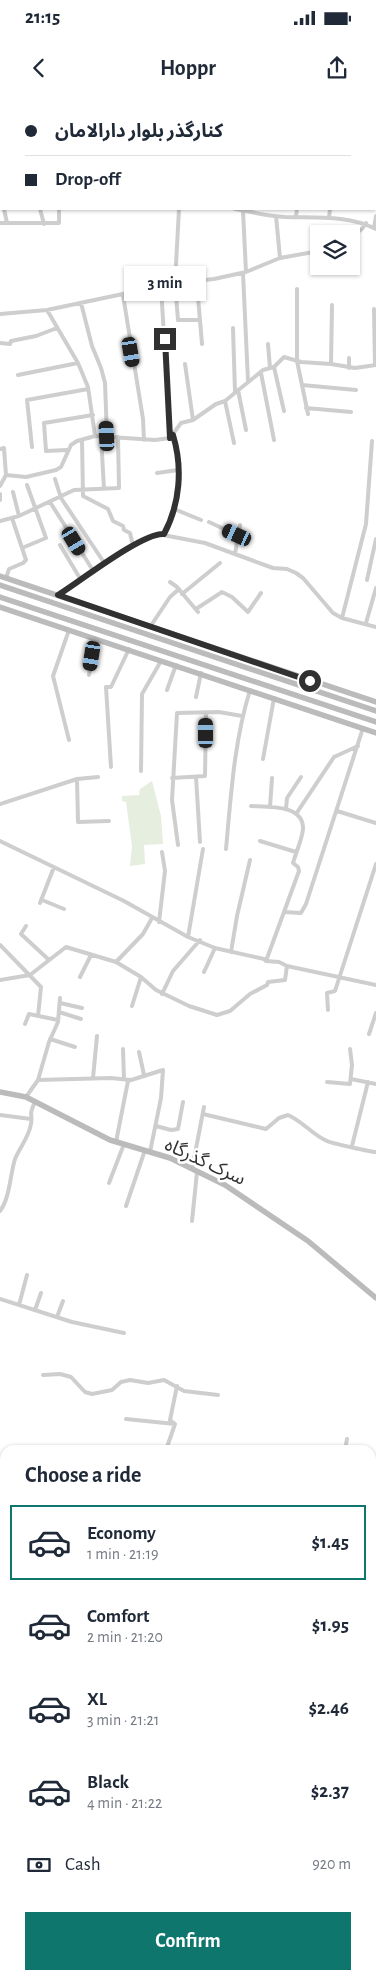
<!DOCTYPE html>
<meta charset="utf-8">
<style>
body{margin:0;font-family:"Alegreya Sans","Noto Sans Arabic",sans-serif;background:#f6f6f7;color:#1f2937;height:100vh;display:flex;flex-direction:column;font-size:19px;white-space:nowrap}
*{box-sizing:border-box;margin:0}
p{font-size:16px;color:#747a83}
.icon{flex:none;width:28px;height:28px;fill:none;stroke:currentColor;stroke-width:2;stroke-linecap:round;stroke-linejoin:round}
.map{position:relative;flex:1;overflow:hidden}
.side{position:absolute;left:0px;top:1345px;width:376px;height:535px;display:flex;flex-direction:column;background:#fff;border-radius:15px 15px 0 0;box-shadow:0 1px 4px #0004}
.side>*{flex:none}
.banner{position:absolute;left:0px;top:0px;width:376px;height:110px;box-shadow:0 1px 4px #0004;display:grid;align-content:center;height:110px;padding:0 25px;background:#fff}
.tools{position:absolute;left:310px;top:125px;display:grid;gap:10px}
.tools a{display:grid;place-items:center;width:50px;height:50px;border-radius:0px;background:#fff;box-shadow:0 1px 4px #0004;font-size:25px}
.end{position:absolute;width:22px;height:22px;margin:-11px;border:6px solid #313131;background:#fff;box-shadow:0 0 0 2px #fff}
.from{border-radius:50%}
.bubble{position:absolute;height:35px;border-radius:0px;background:#fff;box-shadow:0 1px 4px #0004;font-size:16px;font-weight:600;line-height:35px;text-align:center}
.car{position:absolute;width:15px;height:30px;margin:-15px -8px;border-radius:6px;box-shadow:0 0 4px 1px #0007;background:linear-gradient(#222 24%,#8ab4d8 0 40%,#222 0 76%,#8ab4d8 0 86%,#222 0)}
.banner b{display:flex;align-items:center;gap:18px;height:48px;font-size:19px}
.banner b+b{border-top:1px solid #e0e1e3}
.banner i{width:12px;height:12px;background:#1f2937}
ul{padding:0;list-style:none}
li{display:flex;align-items:center;gap:15px;height:75px;margin:0 10px 8px;padding:0 15px;border:2px solid transparent;border-radius:0px}
li div{flex:1}
li b{display:block;font-size:19px}
li em{font-style:normal;font-weight:600}
li.current{border-color:#0f766e}
li>.icon{width:45px;height:45px;stroke-width:1.5}
h2{padding:0 25px;font-size:22px;line-height:60px}
.pay{display:flex;align-items:center;gap:12px;height:55px;padding:0 25px;font-size:19px}
.pay p{margin-inline-start:auto}
.cta{display:flex;gap:10px;margin-top:auto;padding:10px 25px}
.cta a{flex:1;height:58px;border-radius:0px;background:#0f766e;color:#fff;font-size:20px;font-weight:600;line-height:58px;text-align:center}
.status{display:flex;justify-content:space-between;align-items:center;height:35px;padding:0 25px;background:#fff;direction:ltr}
.status svg{height:14px;fill:currentColor}
header{display:flex;justify-content:space-between;align-items:center;height:65px;padding:0 25px;background:#fff;font-size:22px;font-weight:600}
.map>svg:first-child{display:block}
.green{fill:#e6eedf}
.water{fill:url(#water-ripples)}
.lines{fill:none;stroke-linecap:round;stroke-linejoin:round}
.street{stroke:#cecece;stroke-width:4}
.secondary{stroke:#bbb;stroke-width:5.5}
.route{stroke:#313131;stroke-width:6}
.labels{text-anchor:middle;dominant-baseline:central;stroke-width:5;stroke-linejoin:round;paint-order:stroke}
.street-label{font-size:19px;fill:#313131;stroke:#fff}
</style>
<div class="status"><b>21:15</b><svg viewBox="0 0 49 12"><path d="M0 12V9h3v3zM5 12V6h3v6zM10 12V3h3v9zM15 12V0h3v12zM26 1h20v11H26zM47 4h2v5h-2z"/></svg></div>
<header><svg class="icon" aria-label="back" viewBox="0 0 24 24"><path d="M15 5l-7 7 7 7"/></svg>Hoppr<svg class="icon" aria-label="share" viewBox="0 0 24 24"><path d="M12 15V3M7 8l5-5 5 5M5 13v7h14v-7"/></svg></header>
<div class="map">
<svg width="376" height="1880" viewBox="0 0 376 1880">
<defs>
<pattern id="water-ripples" width="26" height="14" patternUnits="userSpaceOnUse" patternTransform="scale(1.25)"><rect width="26" height="14" fill="#cbdeed"/><path d="M2 4q2-2 4 0t4 0M15 11q2-2 4 0t4 0" fill="none" stroke="#afbfcc"/></pattern>
</defs>
<rect width="100%" height="100%" fill="#fff"/>
<path class="green" d="M152,681L161,716L163,744L144,745L145,764L130,766L132,746L126,702L122,701V696L139,695L140,689Z"/>
<path class="water" d="M0,1636L5,1638V1667L0,1665Z
M371,1804L376,1807V1830L371,1828Z"/>
<g class="lines">
<path class="street" d="M12,0L13,1
M138,0L140,1
M193,0V1
M59,1V0
M152,1V0
M257,1V0
M375,45H376
M0,95L1,100
M4,109L7,123
M40,109L44,124
M179,109L175,183L178,220H199
M235,109C251,112 268,116 285,117C315,118 349,115 376,129
M243,111L246,172
M276,116L280,158
M296,116L297,109
M329,118L330,109
M0,123H59V109
M374,128L376,116
M351,137L362,129L366,123
M243,173L248,281
M161,186L170,338
M297,189V261L308,314
M123,195L143,319L144,340
M198,197L202,244
M81,203L92,246L101,268L105,283L107,336
M374,209L375,265
M47,210L78,263L88,287L95,336
M0,214L47,210L175,183L214,179L246,172L280,158L319,151
M233,228L235,292
M0,243L10,244L11,241L36,236L57,228
M268,244L270,268
M349,258V268
M185,264L193,320
M331,264L332,205
M274,267L284,311
M261,273L274,340
M18,275L78,263
M302,285L356,290
M238,290L246,330
M225,301L234,343
M306,308L351,312
M101,336L104,389
M82,340L83,396L108,409L113,421L123,426L124,430L130,433L133,445
M32,347L27,300L88,289
M0,349L4,348L6,375L0,386
M67,350L46,351L44,323L93,315
M157,373L178,370
M6,375L26,377L56,370L61,367L71,345L77,341L95,336L155,340L170,338L181,323L193,320L216,304L225,301L263,270L274,267L284,257L301,262L331,264L355,268L376,265
M55,379L61,398L105,464
M13,392L19,416
M0,394V400
M50,402L94,472
M174,409L201,420
M0,421L19,416L74,390L119,388L118,337
M209,422L237,435
M164,435C180,404 183,368 173,335
M60,445L81,480
M22,448L46,438L27,385
M235,454L240,425
M6,478L9,469L23,463L26,460L12,418
M367,480L376,439
M170,482L177,487L198,512
M182,494L220,463
M58,495L133,445L158,434L205,443L273,468L287,469L296,473L303,478L333,513L342,518L376,527
M196,509L222,492L232,497L248,512L261,493
M342,518L366,424L372,341
M366,523L376,488
M150,527L170,497L179,489
M89,575L95,538
M167,590L176,565
M196,597L201,573
M69,640L53,576L69,530
M263,659L274,598
M111,667L106,587H111L129,549
M141,671L142,594L161,561
M196,677L200,742
M172,678L205,676L206,613
M77,679L78,722L109,721
M0,704L77,679L98,677
M251,706C266,707 304,704 303,729C302,740 296,752 293,763L298,767L299,771L266,861
M270,707L272,678
M286,709L287,698L301,677
M337,711L376,723
M296,714L334,657L358,646
M0,741L124,801L188,837L215,848L264,859L266,861L279,862L287,866L376,885
M260,741L296,752
M178,745L172,700L177,613L219,612L242,616
M226,749C231,695 234,642 250,590
M42,800L64,809
M40,803L54,767
M284,812L301,813L306,804L363,628
M159,822L165,771L162,752
M26,826L21,834L49,860
M188,837L203,749
M0,845L41,887L38,916
M231,852L237,816L250,760
M116,862L141,877L156,890L189,906L217,915L230,911L250,894L267,885L268,882L285,880L287,866
M204,872L215,848
M80,877L91,855
M0,880L30,875L66,847L116,862L143,834L152,818
M162,894L173,871L200,840
M60,903L82,908
M132,906L141,877
M328,910L327,893L335,891L376,764
M59,912L81,919
M25,924L29,914L58,920
M369,934L376,913
M50,939L75,947
M123,949L124,979
M139,952L144,975
M93,978L97,936
M351,979L376,984
M38,980L111,978L130,980
M327,982L350,984L352,965L350,949
M26,997L38,980L49,942L58,922L60,898
M203,1014L266,1029L279,1018L288,1015C302,1021 313,1035 327,1041C331,1043 371,1052 376,1052
M0,1015L31,1019
M156,1026L171,1030L178,1029L183,1002
M116,1042L128,981L163,970L161,998L150,1052
M352,1046L368,982
M192,1069L204,1007
M109,1083L124,1044
M126,1106L145,1050
M0,1111C10,1098 10,1075 15,1059C20,1047 29,1037 31,1024C33,1014 28,1016 35,1002
M192,1121L197,1072
M0,1199L72,1222L124,1233
M19,1205L27,1175
M35,1210L41,1193
M57,1217L63,1201
M43,1275L60,1274L71,1277L85,1292L92,1294L112,1290L121,1282L130,1280L148,1283L164,1280L184,1291L218,1295
M126,1319L175,1324
M35,1350L36,1348
M166,1350L175,1324L170,1320L177,1286
M345,1350L347,1339
M0,1377L3,1364
M371,1389L376,1388
M0,1399H5
M371,1486L376,1485
M0,1507L5,1508
M371,1622L376,1623
M371,1650L376,1648
M376,1709L373,1710L371,1713L376,1717
M0,1807L5,1808
M0,1865L5,1866
M112,1875V1880
M225,1875L226,1880
M285,1875V1880
M303,1875V1880
M45,1880V1875
M140,1880V1875
M263,1880V1875"/>
<path class="secondary" d="M0,476L376,602
M0,485L376,611
M0,497L376,622
M0,507L376,633
M0,992L26,997L110,1040L170,1058L225,1085L308,1141L376,1198
M0,1625L5,1627
M371,1782L376,1785"/>
</g>
<g class="lines">
<path class="route" d="M165,239L170,338L173,335C183,368 180,404 164,434C143,432 79,482 58,495L310,581"/>
</g>
<g class="labels">
<g class="street-label">
<text transform="translate(205 1062) rotate(25)">سرک گذرگاه</text>
</g>
</g>
</svg>
<div class="tools">
<a><svg class="icon" aria-label="layers" viewBox="0 0 24 24"><path d="M12 4l9 5-9 5-9-5zM3 14l9 5 9-5"/></svg></a>
</div>
<i class="end from" style="left:310px;top:581px"></i>
<i class="end" style="left:165px;top:239px"></i>
<div class="bubble" style="left:124px;top:166px;width:82px">3 min</div>
<i class="car" style="left:131px;top:252px;rotate:170deg"></i>
<i class="car" style="left:107px;top:336px;rotate:357deg"></i>
<i class="car" style="left:237px;top:435px;rotate:295deg"></i>
<i class="car" style="left:74px;top:441px;rotate:149deg"></i>
<i class="car" style="left:92px;top:556px;rotate:189deg"></i>
<i class="car" style="left:206px;top:633px;rotate:0deg"></i>
<div class="banner">
<b><i class="from"></i>کنارگذر بلوار دارالامان</b>
<b><i></i>Drop-off</b>
</div>
<section class="side">
<h2>Choose a ride</h2>
<ul>
<li class="current"><svg class="icon" aria-label="car" viewBox="0 0 24 24"><path d="M5 17H2v-5l4-1 3-4h7l3 4 3 1v5h-3M9 17h6M6 11h13"/><circle cx="7" cy="17" r="2"/><circle cx="17" cy="17" r="2"/></svg><div><b>Economy</b><p>1 min · 21:19</p></div><em>$1.45</em></li>
<li><svg class="icon" aria-label="car" viewBox="0 0 24 24"><path d="M5 17H2v-5l4-1 3-4h7l3 4 3 1v5h-3M9 17h6M6 11h13"/><circle cx="7" cy="17" r="2"/><circle cx="17" cy="17" r="2"/></svg><div><b>Comfort</b><p>2 min · 21:20</p></div><em>$1.95</em></li>
<li><svg class="icon" aria-label="car" viewBox="0 0 24 24"><path d="M5 17H2v-5l4-1 3-4h7l3 4 3 1v5h-3M9 17h6M6 11h13"/><circle cx="7" cy="17" r="2"/><circle cx="17" cy="17" r="2"/></svg><div><b>XL</b><p>3 min · 21:21</p></div><em>$2.46</em></li>
<li><svg class="icon" aria-label="car" viewBox="0 0 24 24"><path d="M5 17H2v-5l4-1 3-4h7l3 4 3 1v5h-3M9 17h6M6 11h13"/><circle cx="7" cy="17" r="2"/><circle cx="17" cy="17" r="2"/></svg><div><b>Black</b><p>4 min · 21:22</p></div><em>$2.37</em></li>
</ul>
<div class="pay"><svg class="icon" aria-label="cash" viewBox="0 0 24 24"><path d="M3 7h18v10H3z"/><circle cx="12" cy="12" r="2"/></svg>Cash<p>920 m</p></div>
<div class="cta"><a>Confirm</a></div>
</section>
</div>
